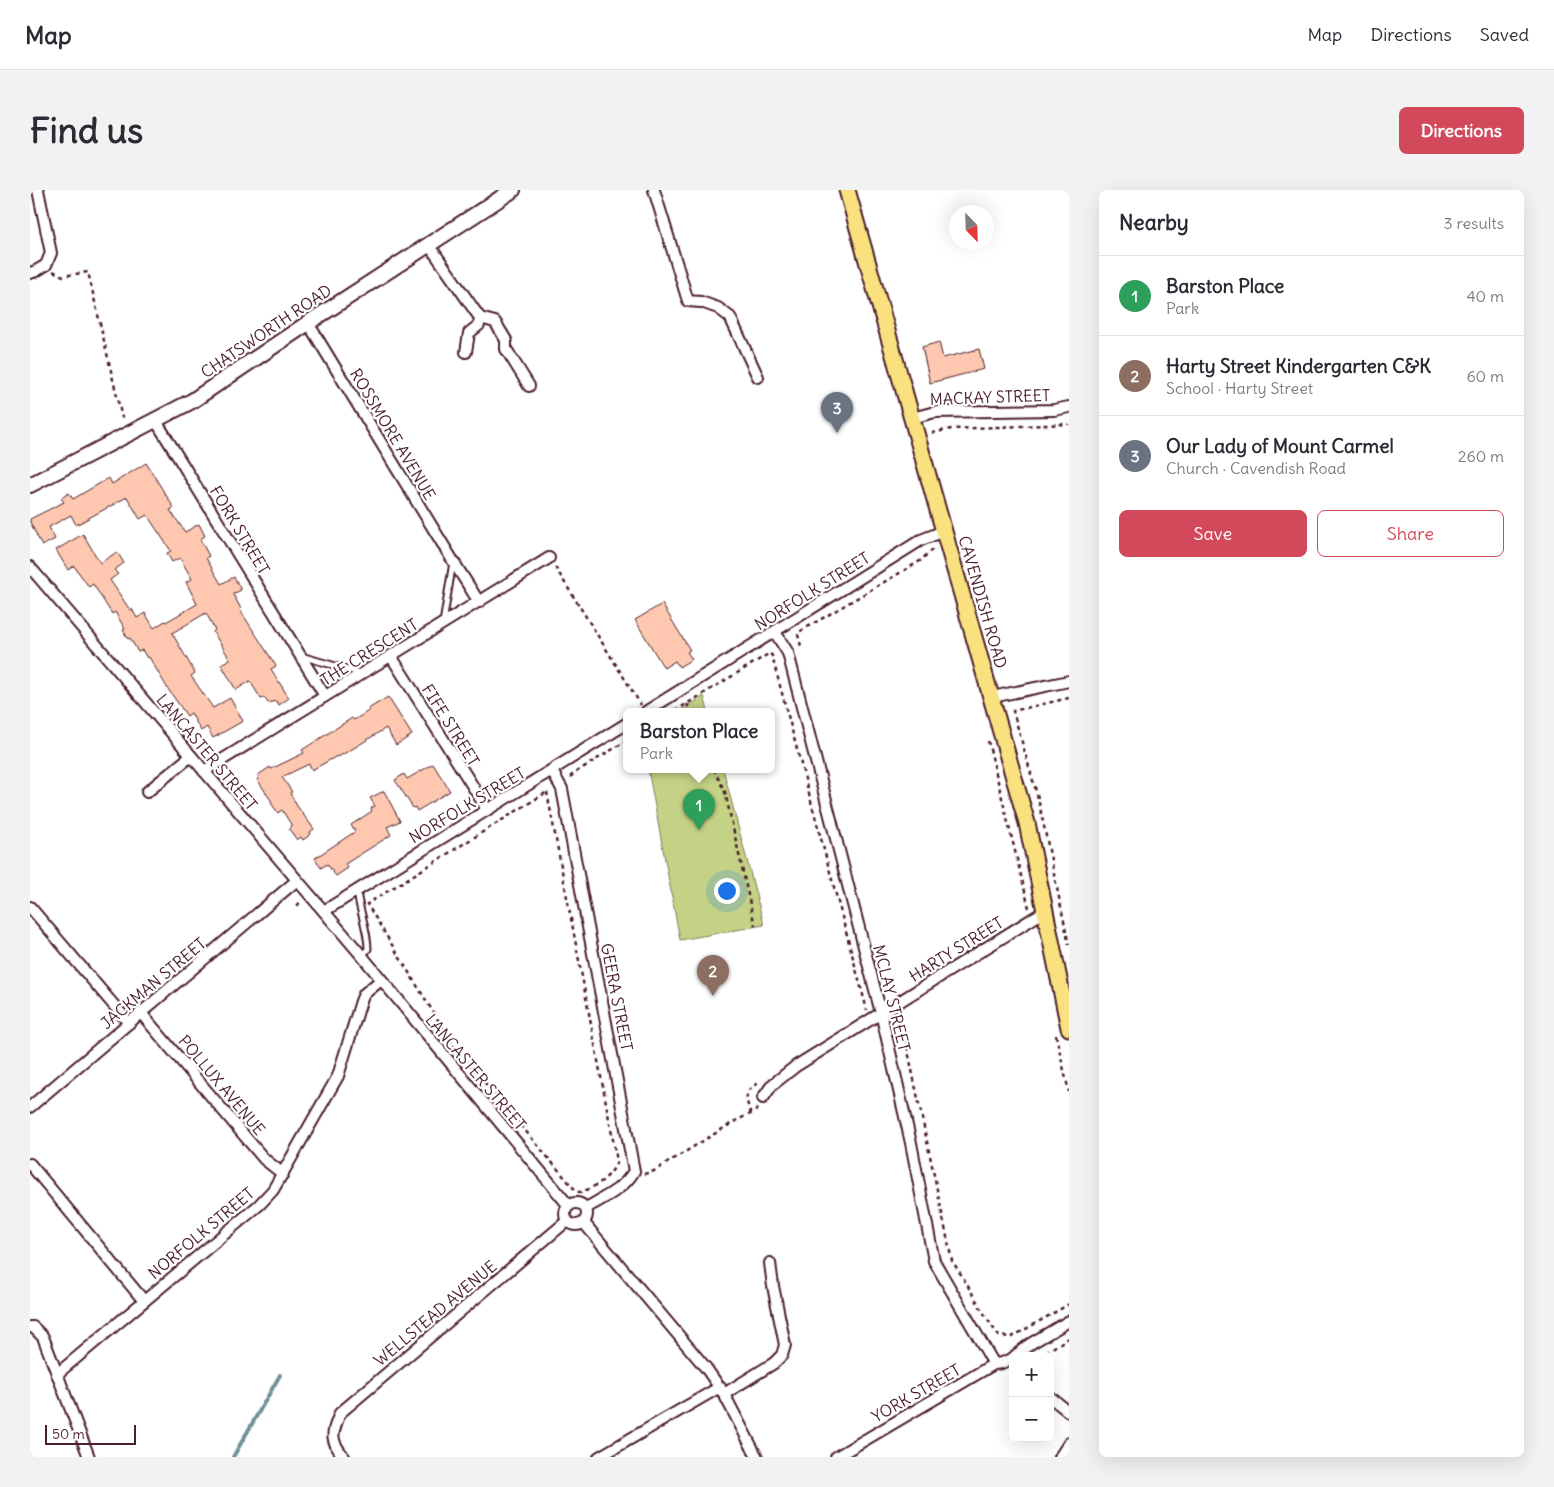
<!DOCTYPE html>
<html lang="en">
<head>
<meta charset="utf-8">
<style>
	body { margin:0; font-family:Delius,sans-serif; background:#f2f2f3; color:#2b2b33 }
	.controls { position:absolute; right:15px; bottom:15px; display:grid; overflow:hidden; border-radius:8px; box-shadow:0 5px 20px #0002 }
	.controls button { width:45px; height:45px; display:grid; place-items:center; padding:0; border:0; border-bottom:1px solid #e1e1e2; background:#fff; color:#2b2b33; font:25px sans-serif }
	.compass { position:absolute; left:919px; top:15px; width:45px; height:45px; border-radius:50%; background:#fff; box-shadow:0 5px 20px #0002; rotate:157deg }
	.scale { position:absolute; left:15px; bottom:12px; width:91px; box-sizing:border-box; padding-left:5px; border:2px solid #4a1f2b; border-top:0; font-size:14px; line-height:18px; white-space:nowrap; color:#4a1f2b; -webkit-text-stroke:4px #fff; paint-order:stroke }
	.you { position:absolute; left:696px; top:700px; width:18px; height:18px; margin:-12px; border:4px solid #fff; border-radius:50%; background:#1a73e8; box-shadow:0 0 0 8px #1a73e833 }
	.badge { display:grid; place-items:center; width:32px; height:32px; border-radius:50%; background:#d1495b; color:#fff; font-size:16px; font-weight:700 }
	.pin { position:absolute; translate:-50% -41px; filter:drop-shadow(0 1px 2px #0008) }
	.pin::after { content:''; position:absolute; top:26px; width:18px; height:15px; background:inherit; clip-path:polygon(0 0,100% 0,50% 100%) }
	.popup { position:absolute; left:593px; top:518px; width:152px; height:65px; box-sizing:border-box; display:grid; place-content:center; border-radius:8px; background:#fff; filter:drop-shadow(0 1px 4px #0005); font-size:16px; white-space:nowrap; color:#7c7c81 }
	.popup b { font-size:19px; color:#2b2b33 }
	.popup::after { content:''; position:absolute; left:50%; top:100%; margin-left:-10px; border:10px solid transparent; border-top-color:#fff }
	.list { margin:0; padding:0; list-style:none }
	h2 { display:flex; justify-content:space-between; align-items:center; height:65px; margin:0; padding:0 20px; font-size:21px }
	h2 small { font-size:16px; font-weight:400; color:#7c7c81 }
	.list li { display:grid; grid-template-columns:32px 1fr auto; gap:15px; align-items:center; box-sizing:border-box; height:80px; padding:0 20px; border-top:1px solid #e1e1e2 }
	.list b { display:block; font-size:19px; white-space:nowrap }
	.list p { margin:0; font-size:16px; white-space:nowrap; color:#7c7c81 }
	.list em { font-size:16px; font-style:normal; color:#7c7c81 }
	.actions { display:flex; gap:10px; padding:15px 20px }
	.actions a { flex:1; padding:11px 0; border:1px solid #d1495b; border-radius:8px; text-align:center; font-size:18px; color:#d1495b }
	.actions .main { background:#d1495b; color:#fff }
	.map { position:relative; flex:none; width:1039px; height:1267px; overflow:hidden; border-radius:8px }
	header { display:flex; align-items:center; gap:30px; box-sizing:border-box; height:70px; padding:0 25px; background:#fff; border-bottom:1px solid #e1e1e2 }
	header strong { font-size:24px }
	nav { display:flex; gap:28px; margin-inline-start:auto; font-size:18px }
	.intro { display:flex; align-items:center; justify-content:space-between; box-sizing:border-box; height:120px; padding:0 30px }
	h1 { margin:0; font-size:35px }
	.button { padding:12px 22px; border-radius:8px; background:#d1495b; color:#fff; font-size:18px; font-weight:700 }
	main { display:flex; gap:30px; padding:0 30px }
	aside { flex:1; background:#fff; border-radius:8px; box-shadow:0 5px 20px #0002 }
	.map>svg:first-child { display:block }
	.green { fill:#c4d286; stroke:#877858 }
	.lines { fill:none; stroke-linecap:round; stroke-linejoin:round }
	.stream { stroke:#729199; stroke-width:4 }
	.building { fill:#fdc8af; stroke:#4a1f2b }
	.lane-casing { stroke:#4a1f2b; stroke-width:9 }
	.street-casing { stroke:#4a1f2b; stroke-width:14 }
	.secondary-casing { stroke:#4a1f2b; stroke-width:18 }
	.primary-casing { stroke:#4a1f2b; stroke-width:19 }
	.path { stroke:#4a1f2b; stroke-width:2.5; stroke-dasharray:4 4; stroke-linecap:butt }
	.lane { stroke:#fff; stroke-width:5 }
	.street { stroke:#fff; stroke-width:10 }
	.secondary { stroke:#fff; stroke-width:14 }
	.primary { stroke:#fae180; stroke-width:15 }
	.labels { text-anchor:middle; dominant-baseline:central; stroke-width:4.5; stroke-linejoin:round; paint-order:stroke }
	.street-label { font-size:16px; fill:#4a1f2b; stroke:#fff }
</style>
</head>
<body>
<header>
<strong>Map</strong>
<nav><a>Map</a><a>Directions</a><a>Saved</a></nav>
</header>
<div class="intro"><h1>Find us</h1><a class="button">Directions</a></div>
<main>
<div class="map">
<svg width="1039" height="1267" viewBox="0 0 1039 1267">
	<rect width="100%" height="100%" fill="#fff"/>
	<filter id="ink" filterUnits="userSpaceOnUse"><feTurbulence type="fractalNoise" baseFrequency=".02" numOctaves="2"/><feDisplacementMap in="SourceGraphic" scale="10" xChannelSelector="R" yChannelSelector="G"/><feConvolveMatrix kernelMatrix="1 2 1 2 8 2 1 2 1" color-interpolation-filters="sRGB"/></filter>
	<g filter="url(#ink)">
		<g class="green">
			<path d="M674,506L678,521H650Z"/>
			<path d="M618,579H693L734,735L650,750Z"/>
		</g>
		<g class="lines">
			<path class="stream" d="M203,1267L250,1185"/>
		</g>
		<g class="building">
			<path d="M909,152L913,168L949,159L954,179L900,193L892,157Z"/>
			<path d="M116,273L144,318L140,320L155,342L169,334L175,346L170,349L179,366L176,368L191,394L204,387L211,400L203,404L211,419L210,420L246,476L241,479L259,508L249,515L246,511L238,513L234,507L231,509L220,491L206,500L191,474L200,469L183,442L185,440L176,423L142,443L165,483L161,486L183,518L200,508L213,531L183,548L177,537L171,541L161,523L157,526L138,499L119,467L117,468L112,460L108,462L100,448L98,449L93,440L95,439L85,422L82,424L63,394L59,397L44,376L38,380L26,360L53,344L70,373L87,362L94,373L84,380L88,384L80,390L100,420L102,419L107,428L115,423L124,438L135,431L136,432L167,414L156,392L162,389L150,368L142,372L137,363L141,361L117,325L110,329L97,307L46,335L41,325L19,337L25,349L12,356L0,332V329L34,312L31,308L39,303L43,309L79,288L82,294Z"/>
			<path d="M632,414L660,460L657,462L662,469L649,477L645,471L634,478L605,430Z"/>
			<path d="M358,507L382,545L366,555L356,538L324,558L308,567L307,566L282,580L279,574L252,587L262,602L260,603L267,616L284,639L280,642L281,644L273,650L271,647L267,650L259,639L262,636L252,620L248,623L241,613L242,612L227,589L229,587L228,585L240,577L241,579L274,563L272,560L322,528L324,530L340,520L338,519Z"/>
			<path d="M403,574L420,601L387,621L385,617L383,618L365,590L374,584L377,589Z"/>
			<path d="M354,601L370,631L357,637L361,645L315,674L318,678L306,686L297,674L291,678L285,668L323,643L325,641L321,635L342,621L341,618L345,616L340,608Z"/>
		</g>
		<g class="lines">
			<g class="lane-casing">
				<g id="lane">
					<path d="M413,433L423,372"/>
					<path d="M271,466L330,483"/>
					<path d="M327,701C329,721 338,739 338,759L332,766"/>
				</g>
			</g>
			<g class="street-casing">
				<g id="street">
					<path d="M624,0L658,111L671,112L688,118L700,127L728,187"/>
					<path d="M399,55L450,128L465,132L476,150V159L499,196"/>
					<path d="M0,83L6,81L16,75L21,63L8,0"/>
					<path d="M278,133L423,371L449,412"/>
					<path d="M436,162L439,143L449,135L450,128"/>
					<path d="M882,228L905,222L1024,220L1039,217"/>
					<path d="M126,231L295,506"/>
					<path d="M0,377L332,766L539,1016"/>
					<path d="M745,442L758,463L851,823L881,953L904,1071L964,1174"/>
					<path d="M361,466L457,619"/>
					<path d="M962,507L1039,491"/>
					<path d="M617,521L891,350L914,341"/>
					<path d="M174,581L519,368"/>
					<path d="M522,581L532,599L604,981C594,999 573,1008 556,1018"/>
					<path d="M117,602L161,566"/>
					<path d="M0,717L99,833"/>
					<path d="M294,721L596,534"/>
					<path d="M111,823L234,969L253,984"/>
					<path d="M733,908L742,895L766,876L1015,721"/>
					<path d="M0,917L266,691"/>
					<path d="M0,974L114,1111"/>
					<circle cx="546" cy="1024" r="11"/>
					<path d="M554,1033L676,1178L694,1204L727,1267"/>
					<path d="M0,1137H3L13,1147L59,1267"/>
					<path d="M985,1166L1000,1154L1039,1131"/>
					<path d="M27,1184L229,1015L243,1000L308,886L331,811L334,804L351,790"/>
					<path d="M694,1204L744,1173L752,1165L755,1155L743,1096L740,1073"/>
					<path d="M1020,1207L1039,1222"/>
					<path d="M314,1267C299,1249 302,1244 310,1223L537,1031"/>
					<path d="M569,1267L690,1197"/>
					<path d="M806,1267L964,1174L972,1173L983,1168"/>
					<path d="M1030,1267L1039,1253"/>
				</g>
			</g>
			<g class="secondary-casing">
				<path id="secondary" d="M0,295L162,211L278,133L483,0"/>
			</g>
			<g class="primary-casing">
				<path id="primary" d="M817,0L988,602L997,633L1039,838"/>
			</g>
			<g class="path">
				<path d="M23,81L33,86L58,82L92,228"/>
				<path d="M902,243L921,239L1039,234"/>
				<path d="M525,377L611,515"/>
				<path d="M771,456L768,445L769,442L890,371L904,358L905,360"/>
				<path d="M1039,508L983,521L1008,608L1039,755"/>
				<path d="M657,514L661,521"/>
				<path d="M645,521L740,463L742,466L837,820"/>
				<path d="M958,551L999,718"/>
				<path d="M684,579L695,602L725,736"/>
				<path d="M540,587L546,582L596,551"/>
				<path d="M517,602L587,971C582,986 566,997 551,1002H547L424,856L337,714Z"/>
				<path d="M267,716L271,711"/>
				<path d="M868,826L873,837L922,1071C939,1095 951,1122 969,1146L982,1147L1039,1114"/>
				<path d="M1026,845L1039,902"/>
				<path d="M721,924C715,908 713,900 731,892"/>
				<path d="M614,984L624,981L707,930L725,922L729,916"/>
				<path d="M1009,1166L1039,1148"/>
			</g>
			<use href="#lane" class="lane"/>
			<use href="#street" class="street"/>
			<use href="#secondary" class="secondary"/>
			<use href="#primary" class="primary"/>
		</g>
	</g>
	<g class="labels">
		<g class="street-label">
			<text transform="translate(236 141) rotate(-34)">CHATSWORTH ROAD</text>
			<text transform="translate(960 207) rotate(-2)">MACKAY STREET</text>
			<text transform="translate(363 244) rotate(59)">ROSSMORE AVENUE</text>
			<text transform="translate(210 340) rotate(59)">FORK STREET</text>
			<text transform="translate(782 401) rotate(-32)">NORFOLK STREET</text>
			<text transform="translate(953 412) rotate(74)">CAVENDISH ROAD</text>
			<text transform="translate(339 462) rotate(-32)">THE CRESCENT</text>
			<text transform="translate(421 535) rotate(58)">FIFE STREET</text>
			<text transform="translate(177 562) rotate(50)">LANCASTER STREET</text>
			<text transform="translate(437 615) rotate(-31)">NORFOLK STREET</text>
			<text transform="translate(926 759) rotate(-32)">HARTY STREET</text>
			<text transform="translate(123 793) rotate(-40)">JACKMAN STREET</text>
			<text transform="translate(587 807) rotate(79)">GEERA STREET</text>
			<text transform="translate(862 808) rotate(76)">MCLAY STREET</text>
			<text transform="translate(446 882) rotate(50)">LANCASTER STREET</text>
			<text transform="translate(192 895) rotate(50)">POLLUX AVENUE</text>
			<text transform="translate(171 1043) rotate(-40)">NORFOLK STREET</text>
			<text transform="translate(405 1123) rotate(-40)">WELLSTEAD AVENUE</text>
			<text transform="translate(886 1203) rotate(-30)">YORK STREET</text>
		</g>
	</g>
</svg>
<div class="controls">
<button>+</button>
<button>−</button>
</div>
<svg class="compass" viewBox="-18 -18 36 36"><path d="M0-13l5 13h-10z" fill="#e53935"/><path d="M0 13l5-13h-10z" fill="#7c7c81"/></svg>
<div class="scale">50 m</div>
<div class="you"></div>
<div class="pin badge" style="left:669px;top:640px;background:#2e9e5b">1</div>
<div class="popup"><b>Barston Place</b>Park</div>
<div class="pin badge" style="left:683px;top:806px;background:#8d6e63">2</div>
<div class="pin badge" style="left:807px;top:243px;background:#6b7280">3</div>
</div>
<aside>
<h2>Nearby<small>3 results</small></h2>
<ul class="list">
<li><span class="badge" style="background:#2e9e5b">1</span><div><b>Barston Place</b><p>Park</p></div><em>40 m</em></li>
<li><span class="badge" style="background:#8d6e63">2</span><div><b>Harty Street Kindergarten C&amp;K</b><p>School · Harty Street</p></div><em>60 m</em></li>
<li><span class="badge" style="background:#6b7280">3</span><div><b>Our Lady of Mount Carmel</b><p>Church · Cavendish Road</p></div><em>260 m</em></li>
</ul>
<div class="actions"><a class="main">Save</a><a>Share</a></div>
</aside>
</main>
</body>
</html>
